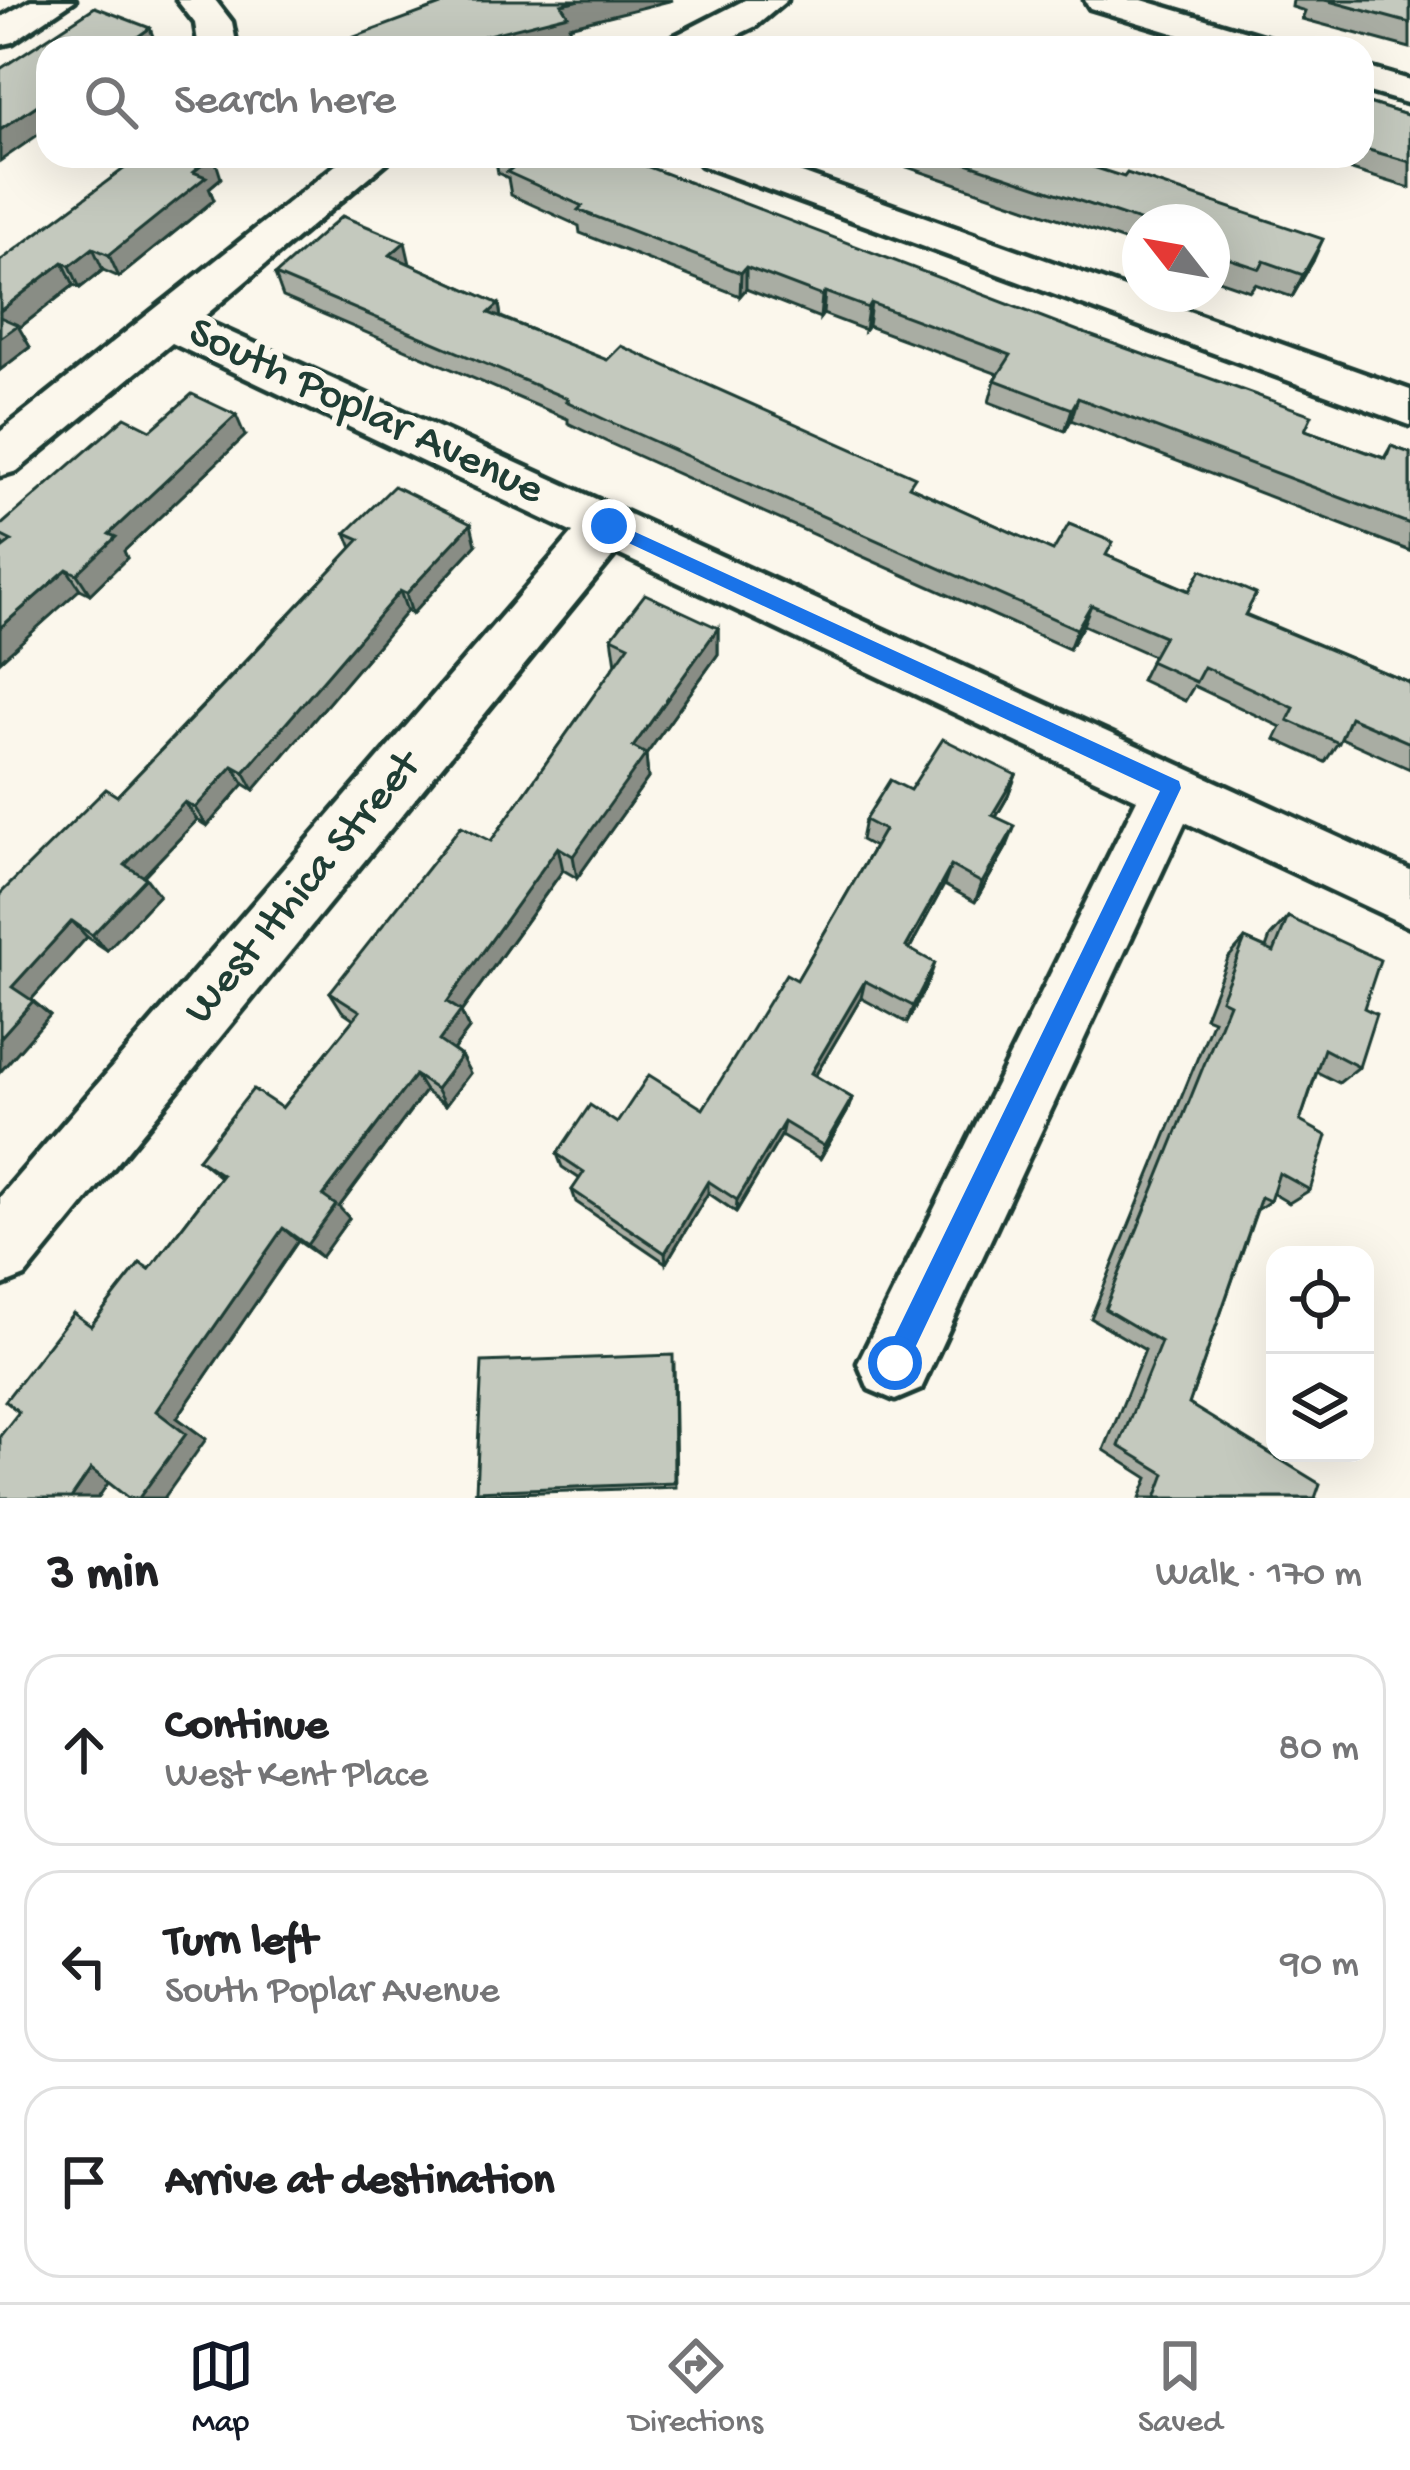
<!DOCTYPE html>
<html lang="en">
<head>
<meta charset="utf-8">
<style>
	body { margin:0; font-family:"Gochi Hand",sans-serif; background:#f2f2f2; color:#202124 }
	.controls { position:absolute; right:36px; bottom:36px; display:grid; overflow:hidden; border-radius:24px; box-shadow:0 12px 48px #0002 }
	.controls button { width:108px; height:108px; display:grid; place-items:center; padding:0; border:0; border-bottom:3px solid #e0e0e0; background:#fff; color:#202124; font:60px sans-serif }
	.compass { position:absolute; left:1122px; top:204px; width:108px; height:108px; border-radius:50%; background:#fff; box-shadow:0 12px 48px #0002; rotate:301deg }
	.stop { position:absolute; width:36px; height:36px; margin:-27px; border:9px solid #1a73e8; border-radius:50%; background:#fff }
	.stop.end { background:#1a73e8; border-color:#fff; box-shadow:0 3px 12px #0008 }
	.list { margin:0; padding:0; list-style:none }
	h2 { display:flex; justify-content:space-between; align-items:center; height:156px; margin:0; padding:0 48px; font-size:51px }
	h2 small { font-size:39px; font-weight:400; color:#757577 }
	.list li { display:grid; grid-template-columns:78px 1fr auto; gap:36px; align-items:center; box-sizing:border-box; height:192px; margin:0 24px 24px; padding:0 24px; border:3px solid #e0e0e0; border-radius:36px }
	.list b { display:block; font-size:45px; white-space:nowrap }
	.list p { margin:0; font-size:39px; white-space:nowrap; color:#757577 }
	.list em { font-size:39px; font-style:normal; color:#757577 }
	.icon { flex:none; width:66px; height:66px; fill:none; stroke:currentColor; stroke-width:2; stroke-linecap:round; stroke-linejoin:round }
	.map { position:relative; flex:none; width:1410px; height:1498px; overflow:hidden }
	.search { position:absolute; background:#fff; box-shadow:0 12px 48px #0002; left:36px; right:36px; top:36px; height:132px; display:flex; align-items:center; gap:30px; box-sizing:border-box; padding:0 42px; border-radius:36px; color:#757577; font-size:45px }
	.sheet { height:804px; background:#fff }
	nav { display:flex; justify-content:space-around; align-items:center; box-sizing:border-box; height:168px; border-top:3px solid #e0e0e0; background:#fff; font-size:33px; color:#757577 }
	nav a { display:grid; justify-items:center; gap:6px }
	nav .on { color:#111827 }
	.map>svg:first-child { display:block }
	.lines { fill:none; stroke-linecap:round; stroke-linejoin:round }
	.minor-casing { stroke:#1f3d34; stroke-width:9 }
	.minor { fill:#fbf7ec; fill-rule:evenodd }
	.wall { fill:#a9ada3; stroke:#1f3d34; stroke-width:3 }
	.shaded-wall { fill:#898d85; stroke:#1f3d34; stroke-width:3 }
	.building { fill:#c4c9be; stroke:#1f3d34; stroke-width:3 }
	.route { fill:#1a73e8 }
	.labels { text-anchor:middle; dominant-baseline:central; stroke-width:12; stroke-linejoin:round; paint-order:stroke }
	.street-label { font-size:45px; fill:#1f3d34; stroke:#fbf7ec }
</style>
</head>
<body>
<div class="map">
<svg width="1410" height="1498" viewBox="0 0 1410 1498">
	<rect width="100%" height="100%" fill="#fbf7ec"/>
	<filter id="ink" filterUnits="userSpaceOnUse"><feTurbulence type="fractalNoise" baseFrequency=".00833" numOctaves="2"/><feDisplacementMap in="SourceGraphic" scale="24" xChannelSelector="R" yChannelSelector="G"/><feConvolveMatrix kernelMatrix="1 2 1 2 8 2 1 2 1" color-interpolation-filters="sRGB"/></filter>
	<g filter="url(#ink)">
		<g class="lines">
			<g class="minor-casing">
				<g id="minor">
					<path d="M31,0H75L13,42L0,45V18Z"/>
					<path d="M177,0H215L232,22L237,48H199L195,23Z"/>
					<path d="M745,0H787L756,26L710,48H661L667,40Z"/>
					<path d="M1085,0H1142L1276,40L1282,48H1223L1090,8Z"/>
					<path d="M1362,66L1410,80V104L1362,90Z"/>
					<path d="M347,156H394L201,319L1410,870V927L1185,822L921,1389L895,1400L869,1389L858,1363L1137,799L616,553L25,1276L0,1286V1197L573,533L172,343L17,471L0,476V432Z"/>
					<path d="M694,156H754L1410,390V425L701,165Z"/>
				</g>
			</g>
			<use href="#minor" class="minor"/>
		</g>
		<g class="wall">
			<path d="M1293,0H1410V48L1302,19L1305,11L1292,7Z"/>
			<path d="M1362,101L1410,116V188L1313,158L1314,156H1362Z"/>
			<path d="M495,156H620L1305,430L1384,458L1391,446L1410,453V551L1071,420L1065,431L989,402L995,380L998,374L868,326L865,330L823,314L820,318L746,289L740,296L580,233L579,226L511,195L508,178L498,173Z"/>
			<path d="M875,156H1059L1313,261L1292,297L1255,284L1250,291L1212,278V222H1140V253L1131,250L1133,244Z"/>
			<path d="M221,178L209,188L214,200L119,277L103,270L80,288L74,285L19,328L30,347L0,370V261Z"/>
			<path d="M410,264L499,304L501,317L913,488L1053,551L1107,556L1410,683V769L1341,738L1325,762L1275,739L1281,727L1194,686L1185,701L1141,680L1153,656L1083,625L1069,649L609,443L568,423V419L283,297L275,275Z"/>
			<path d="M151,430L245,436L124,551L127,558L90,594L80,589L0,661V550L4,547L0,541V526Z"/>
			<path d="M346,533L476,545L412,614L407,611L254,790L244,784L207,826L197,820L143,877L159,895L107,950L87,937L31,1000L50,1015L0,1072L117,796L352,548Z"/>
			<path d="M718,628V654L646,755L648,778L577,878L563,870L461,1012L469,1029L453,1050L461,1056L470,1073L445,1106L425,1091L339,1207L349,1218L321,1257L298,1241L177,1418L206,1439L19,1412L94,1322L140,1263L150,1269L220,1177L198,1159L282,1108L354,1019L342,1011L330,992L491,841L616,664L612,637Z"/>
			<path d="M1016,775L1008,796L996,817L1007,846L975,902L944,885L909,949L929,980L907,1023L861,998L815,1076L852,1098L847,1112L820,1159L781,1136L736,1212L708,1193L666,1263L576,1202L572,1190L580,1179L562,1167L557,1154L617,1123L703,1109L797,980L874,847L861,840L865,820L910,790Z"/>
			<path d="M1288,917L1364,1008L1359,1067L1339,1083L1317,1072L1300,1121L1310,1190L1289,1203L1272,1193L1270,1201L1257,1210L1189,1404L1315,1498H1140L1148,1478L1104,1450L1145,1350L1091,1318L1213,1020L1205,1017L1228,958L1245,939L1266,948L1270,937Z"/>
			<path d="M674,1364L676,1487L485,1494L476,1491Z"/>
		</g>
		<g class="shaded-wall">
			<path d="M579,0H673L569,26L570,38L530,48H436L561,4Z"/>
			<path d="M150,28L157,48H122Z"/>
			<path d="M48,98V128L0,161V130Z"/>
			<path d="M214,156L221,178L209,188L214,200L119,277L109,255L193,172Z"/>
			<path d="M1323,239L1313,261L1292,297L1303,275Z"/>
			<path d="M405,242L410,264L390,255Z"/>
			<path d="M93,248L103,270L80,288L70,266Z"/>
			<path d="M63,262L74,285L19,328L30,347L0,370V311Z"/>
			<path d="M746,267V289L740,296L741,273Z"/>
			<path d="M825,292L823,314L820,318L822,296Z"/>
			<path d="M871,303L868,326L865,330L868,308Z"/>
			<path d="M499,304L502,326L489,313Z"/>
			<path d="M1078,398L1071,420L1065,431L1072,409Z"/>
			<path d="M236,415L245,436L124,551L127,558L90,594L77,574L109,534Z"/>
			<path d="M471,524L476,545L412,614L406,594Z"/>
			<path d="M67,569L80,589L0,661V628Z"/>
			<path d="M400,591L407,611L254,790L244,772Z"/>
			<path d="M1091,605L1083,625L1069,649L1077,629Z"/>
			<path d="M718,628V654L646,755L648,778L577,878L573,856L633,747Z"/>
			<path d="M233,766L244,784L207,826L195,808Z"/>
			<path d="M1016,775L1008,796L985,836L992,815Z"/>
			<path d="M185,802L197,820L138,882L125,865Z"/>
			<path d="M1015,826L1007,846L975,902L982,883Z"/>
			<path d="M558,847L563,870L461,1012L469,1029L447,1058L439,1041L447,1002Z"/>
			<path d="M951,866L944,885L901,965L906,947Z"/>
			<path d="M146,878L159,895L107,950L92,935Z"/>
			<path d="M72,921L87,937L29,1002L12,987Z"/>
			<path d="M935,963L929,980L907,1023L913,1006Z"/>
			<path d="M865,981L861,998L808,1088L811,1073Z"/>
			<path d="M33,1001L50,1015L0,1072V1038Z"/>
			<path d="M461,1056L470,1073L445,1106L436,1089Z"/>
			<path d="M415,1075L425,1091L339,1207L349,1218L321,1257L307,1245L323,1196Z"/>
			<path d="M852,1098L847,1112L820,1159L824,1146Z"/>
			<path d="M784,1122L781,1136L736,1212L737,1200Z"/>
			<path d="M708,1181V1193L666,1263L665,1253Z"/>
			<path d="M283,1228L298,1241L177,1418L206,1439L164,1498H139L156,1411Z"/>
			<path d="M91,1469L115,1473L98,1498H71Z"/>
		</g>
		<g class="building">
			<path d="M454,0H579L561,4L568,15L436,48H343L338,43Z"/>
			<path d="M1325,0H1410V23Z"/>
			<path d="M95,7L150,28L122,48H48V98L0,130V69Z"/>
			<path d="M1362,101L1410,116V162L1362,148Z"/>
			<path d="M141,156H213L193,172L206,177L109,255L93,248L70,266L63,262L0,311V261Z"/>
			<path d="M508,156H620L1081,332L1312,415L1305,430L1386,459L1391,446L1410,453V524L1078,398L1072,409L995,380L1011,355L871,303L868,308L825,292L822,296L746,267L741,273L578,210L582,206L507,172L520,162Z"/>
			<path d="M946,156H1059L1124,177L1127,173L1323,239L1303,275L1264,261L1260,269L1212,253V222H1142Z"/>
			<path d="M342,216L405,242L390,255L499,304L489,313L607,360L621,346L915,477L909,486L1053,551L1069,524L1113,542L1106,555L1189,591L1201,570L1256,594L1245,615L1410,683V743L1350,717L1339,743L1288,720L1294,708L1204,667L1196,682L1150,661L1164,636L1091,605L1077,629L608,421L566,401L568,399L275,275Z"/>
			<path d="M0,317L18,325L0,338Z"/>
			<path d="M192,394L236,415L109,534L116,537L77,574L67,569L0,628V550L12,541L0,535V526L125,417L151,430Z"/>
			<path d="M394,486L471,524L406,594L400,591L244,772L233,766L195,808L185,802L125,865L146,878L92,935L72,921L12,987L33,1001L0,1038V894L106,789L117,796L223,686L360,539L346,533Z"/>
			<path d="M645,594L718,628L633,747L646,754L573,856L558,847L447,1002L461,1011L439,1041L461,1056L436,1089L415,1075L323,1196L336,1205L307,1245L283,1228L156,1411L186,1434L139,1498H128L91,1469L71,1498H0V1436L19,1412L5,1401L73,1313L91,1326L140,1263L149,1270L222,1175L198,1159L253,1089L282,1108L360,1011L330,992L461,826L491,841L629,645L612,637Z"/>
			<path d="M943,739L1016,775L992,815L1015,826L982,883L951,866L906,947L935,963L913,1006L865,981L811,1073L852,1098L824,1146L784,1122L737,1200L708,1181L665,1253L572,1190L584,1172L557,1154L590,1105L617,1123L649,1075L703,1109L786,974L797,980L884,830L865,820L890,780L910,790Z"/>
			<path d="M1288,917L1380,960L1364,1008L1376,1014L1359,1067L1324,1049L1300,1121L1327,1136L1310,1190L1279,1173L1270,1201L1261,1197L1189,1404L1320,1484L1315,1498H1156L1165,1474L1119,1446L1161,1342L1105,1309L1229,1003L1221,999L1245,939L1274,952Z"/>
			<path d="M673,1355L674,1483L476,1491L482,1362Z"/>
		</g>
	</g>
	<path class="route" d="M609,520L1179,781L1181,788L904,1371L895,1375L886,1371L882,1363L886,1354L1160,791L603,531V522Z"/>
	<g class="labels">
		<g class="street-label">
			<text transform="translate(365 413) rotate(25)">South Poplar Avenue</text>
			<text transform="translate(304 889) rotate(-50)">West Ithica Street</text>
		</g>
	</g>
</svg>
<div class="controls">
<button><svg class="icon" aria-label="locate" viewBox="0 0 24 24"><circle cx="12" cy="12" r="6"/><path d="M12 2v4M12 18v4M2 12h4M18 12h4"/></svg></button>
<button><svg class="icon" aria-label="layers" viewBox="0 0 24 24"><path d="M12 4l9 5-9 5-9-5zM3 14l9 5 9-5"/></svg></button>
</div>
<svg class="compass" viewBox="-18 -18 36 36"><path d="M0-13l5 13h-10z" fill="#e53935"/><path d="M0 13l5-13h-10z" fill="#757577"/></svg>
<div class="stop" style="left:895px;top:1363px"></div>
<div class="stop end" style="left:609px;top:526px"></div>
<div class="search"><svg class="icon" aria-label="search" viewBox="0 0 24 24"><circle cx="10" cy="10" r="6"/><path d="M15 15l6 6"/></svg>Search here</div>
</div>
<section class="sheet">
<h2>3 min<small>Walk · 170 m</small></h2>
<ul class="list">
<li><svg class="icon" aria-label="ahead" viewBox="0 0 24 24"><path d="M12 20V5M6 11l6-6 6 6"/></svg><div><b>Continue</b><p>West Kent Place</p></div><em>80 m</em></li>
<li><svg class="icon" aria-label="left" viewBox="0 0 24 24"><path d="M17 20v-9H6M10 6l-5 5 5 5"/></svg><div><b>Turn left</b><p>South Poplar Avenue</p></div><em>90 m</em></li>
<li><svg class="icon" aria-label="arrive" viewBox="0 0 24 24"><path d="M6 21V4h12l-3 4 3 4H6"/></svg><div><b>Arrive at destination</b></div></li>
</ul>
</section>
<nav>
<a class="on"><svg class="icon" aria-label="map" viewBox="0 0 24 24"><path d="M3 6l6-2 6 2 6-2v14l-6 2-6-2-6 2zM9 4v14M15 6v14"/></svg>Map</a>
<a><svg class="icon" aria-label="directions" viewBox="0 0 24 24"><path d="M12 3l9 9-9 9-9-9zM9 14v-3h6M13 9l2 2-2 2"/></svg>Directions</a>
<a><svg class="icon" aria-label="saved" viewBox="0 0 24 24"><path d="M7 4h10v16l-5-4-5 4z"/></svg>Saved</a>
</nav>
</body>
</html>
